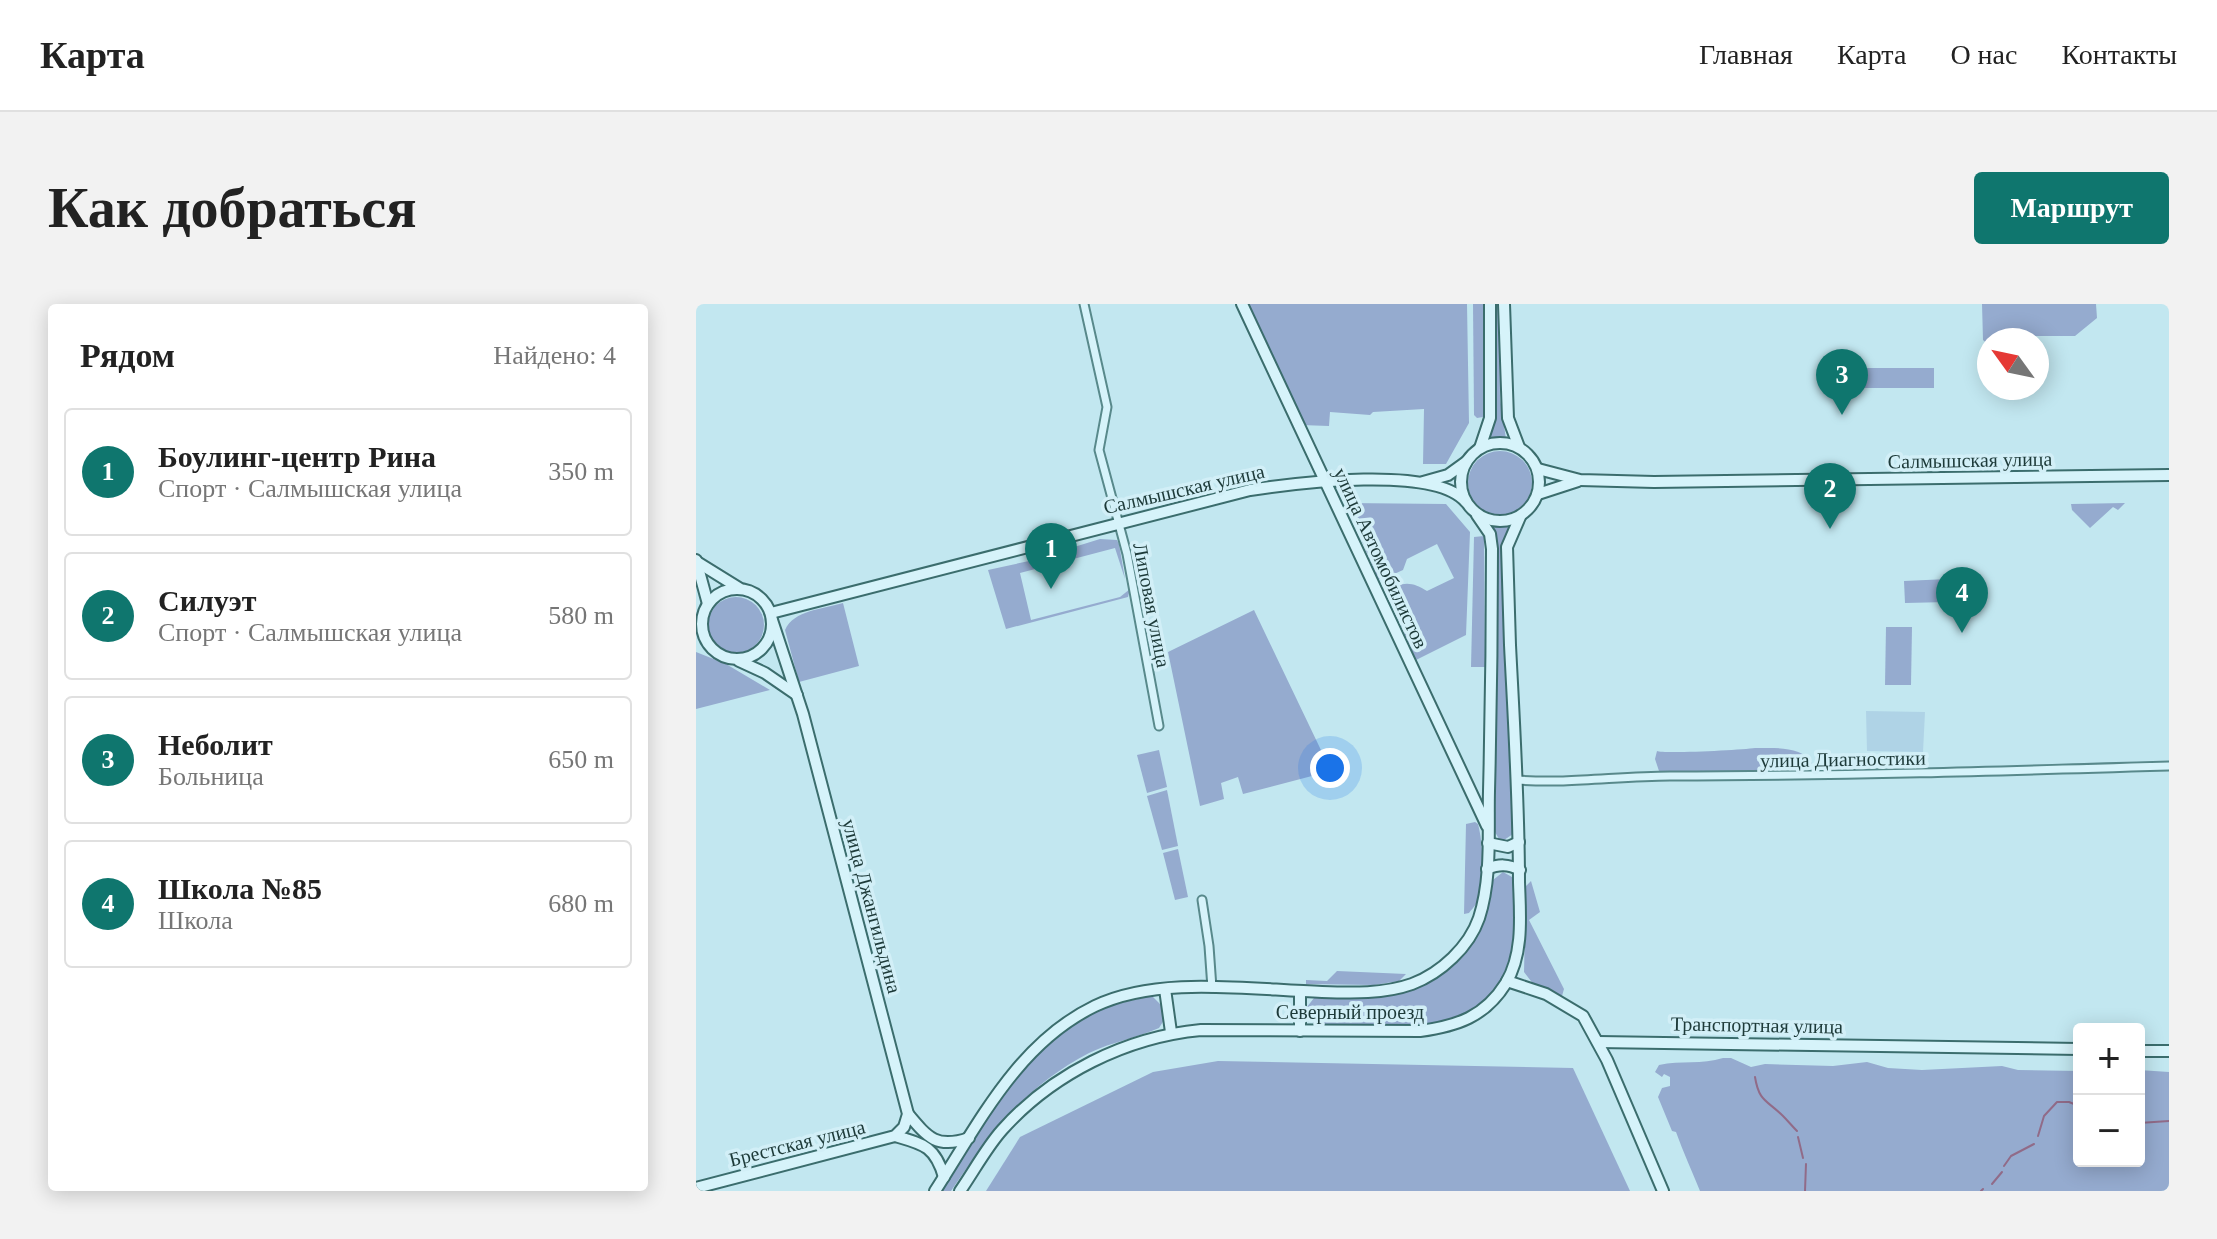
<!DOCTYPE html>
<html lang="ru">
<head>
<meta charset="utf-8">
<style>
	body { margin:0; font-family:Georgia,serif; background:#f2f2f2; color:#222 }
	.controls { position:absolute; right:24px; bottom:24px; display:grid; overflow:hidden; border-radius:8px; box-shadow:0 4px 20px #0003 }
	.controls button { width:72px; height:72px; display:grid; place-items:center; padding:0; border:0; border-bottom:2px solid #e0e0e0; background:#fff; color:#222; font:40px sans-serif }
	.compass { position:absolute; left:1281px; top:24px; width:72px; height:72px; border-radius:50%; background:#fff; box-shadow:0 4px 20px #0003; rotate:303deg }
	.you { position:absolute; left:634px; top:464px; width:28px; height:28px; margin:-20px; border:6px solid #fff; border-radius:50%; background:#1a73e8; box-shadow:0 0 0 12px #1a73e833 }
	.badge { display:grid; place-items:center; width:52px; height:52px; border-radius:50%; background:#0f766e; color:#fff; font-size:26px; font-weight:700 }
	.pin { position:absolute; translate:-50% -66px; filter:drop-shadow(0 2px 4px #0008) }
	.pin::after { content:''; position:absolute; top:42px; width:28px; height:24px; background:inherit; clip-path:polygon(0 0,100% 0,50% 100%) }
	.list { margin:0; padding:0; list-style:none }
	h2 { display:flex; justify-content:space-between; align-items:center; height:104px; margin:0; padding:0 32px; font-size:34px }
	h2 small { font-size:26px; font-weight:400; color:#767676 }
	.list li { display:grid; grid-template-columns:52px 1fr auto; gap:24px; align-items:center; box-sizing:border-box; height:128px; margin:0 16px 16px; padding:0 16px; border:2px solid #e0e0e0; border-radius:8px }
	.list b { display:block; font-size:30px; white-space:nowrap }
	.list p { margin:0; font-size:26px; white-space:nowrap; color:#767676 }
	.list em { font-size:26px; font-style:normal; color:#767676 }
	.map { position:relative; flex:none; width:1473px; height:887px; overflow:hidden; border-radius:8px }
	header { display:flex; align-items:center; gap:48px; box-sizing:border-box; height:112px; padding:0 40px; background:#fff; border-bottom:2px solid #e0e0e0 }
	header strong { font-size:38px }
	nav { display:flex; gap:44px; margin-inline-start:auto; font-size:28px }
	.intro { display:flex; align-items:center; justify-content:space-between; box-sizing:border-box; height:192px; padding:0 48px }
	h1 { margin:0; font-size:56px }
	.button { padding:20px 36px; border-radius:8px; background:#0f766e; color:#fff; font-size:28px; font-weight:700 }
	main { display:flex; gap:48px; padding:0 48px }
	aside { flex:1; background:#fff; border-radius:8px; box-shadow:0 4px 20px #0003 }
	.map>svg:first-child { display:block }
	.farmland { fill:#afd3e6 }
	.green { fill:#95abcf }
	.lines { fill:none; stroke-linecap:round; stroke-linejoin:round }
	.stream { stroke:#916b88; stroke-width:2 }
	.street-casing { stroke:#58898b; stroke-width:11 }
	.secondary-casing { stroke:#3b6d6d; stroke-width:14 }
	.street { stroke:#d6f3fa; stroke-width:7 }
	.secondary { stroke:#d6f3fa; stroke-width:10 }
	.labels { text-anchor:middle; dominant-baseline:central; stroke-width:7; stroke-linejoin:round; paint-order:stroke }
	.street-label { font-size:20px; fill:#1d3a39; stroke:#d2eff7 }
</style>
</head>
<body>
<header>
<strong>Карта</strong>
<nav><a>Главная</a><a>Карта</a><a>О нас</a><a>Контакты</a></nav>
</header>
<div class="intro"><h1>Как добраться</h1><a class="button">Маршрут</a></div>
<main>
<aside>
<h2>Рядом<small>Найдено: 4</small></h2>
<ul class="list">
<li><span class="badge">1</span><div><b>Боулинг-центр Рина</b><p>Спорт · Салмышская улица</p></div><em>350 m</em></li>
<li><span class="badge">2</span><div><b>Силуэт</b><p>Спорт · Салмышская улица</p></div><em>580 m</em></li>
<li><span class="badge">3</span><div><b>Неболит</b><p>Больница</p></div><em>650 m</em></li>
<li><span class="badge">4</span><div><b>Школа №85</b><p>Школа</p></div><em>680 m</em></li>
</ul>
</aside>
<div class="map">
<svg width="1473" height="887" viewBox="0 0 1473 887">
	<rect width="100%" height="100%" fill="#c2e7f0"/>
	<path class="farmland" d="M1170,407L1229,408L1227,448L1171,447Z"/>
	<g class="green">
		<path d="M550,0H771L773,119L750,160H727L728,105L677,108L674,111L634,108L633,122L605,121Z"/>
		<path d="M777,0H787L788,100L787,113L781,114L778,111Z"/>
		<path d="M799,0H803L804,94L810,135L793,134L800,95Z"/>
		<path d="M1286,0H1400L1401,14L1379,32H1304L1302,36H1293V41L1287,36Z"/>
		<path d="M1148,64H1238V84H1165V74H1148Z"/>
		<circle cx="804" cy="179" r="32"/>
		<path d="M650,199L750,200L774,228L770,331L720,356L691,289C705,276 717,278 731,287L758,274L741,240L711,255L707,266L687,275H682Z"/>
		<path d="M1429,199L1422,206L1417,203L1394,224L1376,206L1375,200Z"/>
		<path d="M797,223H813L808,242L817,530L808,536L803,535L799,528L801,242Z"/>
		<path d="M788,232L789,363H775L778,233Z"/>
		<path d="M404,235L421,236L423,240L429,275L419,244L324,269L335,316L424,293L434,285L432,293L310,325L292,266L333,257Z"/>
		<path d="M1252,275V298L1209,299L1208,277Z"/>
		<circle cx="40" cy="321" r="28"/>
		<path d="M147,299L163,362L103,378L89,326C98,306 127,305 147,299Z"/>
		<path d="M558,306L635,467L547,490L542,473L525,479L528,495L504,502L472,348Z"/>
		<path d="M1190,323H1216L1215,381H1189Z"/>
		<path d="M0,348L30,360L74,386L0,405Z"/>
		<path d="M1059,444C1081,444 1113,441 1119,467L1117,470H964L959,455L961,447C967,450 1046,446 1059,444Z"/>
		<path d="M463,446L471,483L451,489L441,451Z"/>
		<path d="M471,486L482,542L466,546L451,492Z"/>
		<path d="M779,518L782,520C787,538 790,583 781,599C778,603 775,606 773,609L768,610L770,520Z"/>
		<path d="M482,545L492,593L479,596L467,549Z"/>
		<path d="M807,568L816,573C823,595 819,625 815,647C795,740 692,723 621,721L613,716L611,703L618,694C638,691 660,695 680,693C747,689 790,639 797,576Z"/>
		<path d="M835,577L844,608L833,616L868,685L866,692L838,681L828,668L830,582Z"/>
		<path d="M641,667L710,670L703,677L678,681L610,680V676L631,677Z"/>
		<path d="M450,693H457L465,701L468,716L463,724C440,734 416,738 393,749C331,781 293,830 255,887H246C289,820 327,742 402,707C417,700 434,697 450,693Z"/>
		<path d="M1027,754H1035L1055,763L1069,760L1137,762L1171,758L1192,764L1226,766L1306,762L1322,766L1383,767V857H1443V766L1473,768V887H1004C996,867 987,848 980,828L976,827L962,793L966,784L974,782V773L968,770L966,773L959,768L963,761C985,756 1006,761 1027,754Z"/>
		<path d="M522,757L877,764L934,887H290L324,833L457,768Z"/>
	</g>
	<g class="lines">
		<g class="stream">
			<path d="M1059,773C1063,798 1071,796 1087,812C1092,817 1096,822 1101,827"/>
			<path d="M1443,819L1473,817"/>
			<path d="M1342,832L1348,812L1361,798H1373L1383,802"/>
			<path d="M1102,833L1107,854"/>
			<path d="M1308,862L1315,852L1338,840"/>
			<path d="M1296,880L1306,868"/>
			<path d="M1109,887L1110,860"/>
			<path d="M1285,887L1287,885"/>
		</g>
		<g class="street-casing">
			<g id="street">
				<path d="M388,0L411,103L403,146L431,250L463,422"/>
				<path d="M822,476C872,480 923,472 974,472C1140,472 1307,467 1473,462"/>
				<path d="M506,596L513,642L516,684"/>
			</g>
		</g>
		<g class="secondary-casing">
			<g id="secondary">
				<path d="M546,0L791,522"/>
				<path d="M808,0L812,114L823,143"/>
				<circle cx="804" cy="178" r="39"/>
				<path d="M784,144L794,114V0"/>
				<path d="M842,165L884,176L958,178L1473,171"/>
				<path d="M727,178L752,171L770,158"/>
				<path d="M842,190L882,177"/>
				<path d="M0,256L12,300"/>
				<path d="M1,258L43,284"/>
				<circle cx="41" cy="320" r="35"/>
				<path d="M75,309L554,186C600,179 739,161 770,198"/>
				<path d="M43,357L69,369L101,391"/>
				<path d="M792,539L812,543L823,538"/>
				<path d="M791,565C803,560 812,560 824,566"/>
				<path d="M811,677L850,690L887,712L911,756L967,887"/>
				<path d="M469,685L475,728"/>
				<path d="M604,727V687"/>
				<path d="M902,738L1383,745"/>
				<path d="M1443,747H1473"/>
				<path d="M212,810C232,834 241,845 273,834"/>
				<path d="M199,832C227,840 239,842 248,873"/>
				<path d="M0,884L199,832L208,823L212,810L107,410L76,316"/>
				<path d="M239,887C283,819 322,739 399,702C463,671 556,686 626,688C656,689 688,690 716,680C745,669 773,643 783,614C796,574 792,528 793,487C795,406 796,326 796,245L794,230L781,211"/>
				<path d="M264,887C278,867 290,844 306,826C356,770 430,733 505,726L724,727C761,722 789,713 810,679C828,649 824,610 823,578C823,498 818,420 814,341C813,308 812,276 811,243L824,213"/>
			</g>
		</g>
		<use href="#street" class="street"/>
		<use href="#secondary" class="secondary"/>
	</g>
	<g class="labels">
		<g class="street-label">
			<text transform="translate(1274 156) rotate(-1)">Салмышская улица</text>
			<text transform="translate(488 185) rotate(-13)">Салмышская улица</text>
			<text transform="translate(685 254) rotate(65)">улица Автомобилистов</text>
			<text transform="translate(456 301) rotate(79)">Липовая улица</text>
			<text transform="translate(1147 455) rotate(-1)">улица Диагностики</text>
			<text transform="translate(176 602) rotate(75)">улица Джангильдина</text>
			<text x="654" y="708">Северный проезд</text>
			<text transform="translate(1061 721) rotate(1)">Транспортная улица</text>
			<text transform="translate(101 839) rotate(-14)">Брестская улица</text>
		</g>
	</g>
</svg>
<div class="controls">
<button>+</button>
<button>−</button>
</div>
<svg class="compass" viewBox="-18 -18 36 36"><path d="M0-13l5 13h-10z" fill="#e53935"/><path d="M0 13l5-13h-10z" fill="#767676"/></svg>
<div class="you"></div>
<div class="pin badge" style="left:355px;top:285px">1</div>
<div class="pin badge" style="left:1134px;top:225px">2</div>
<div class="pin badge" style="left:1146px;top:111px">3</div>
<div class="pin badge" style="left:1266px;top:329px">4</div>
</div>
</main>
</body>
</html>
